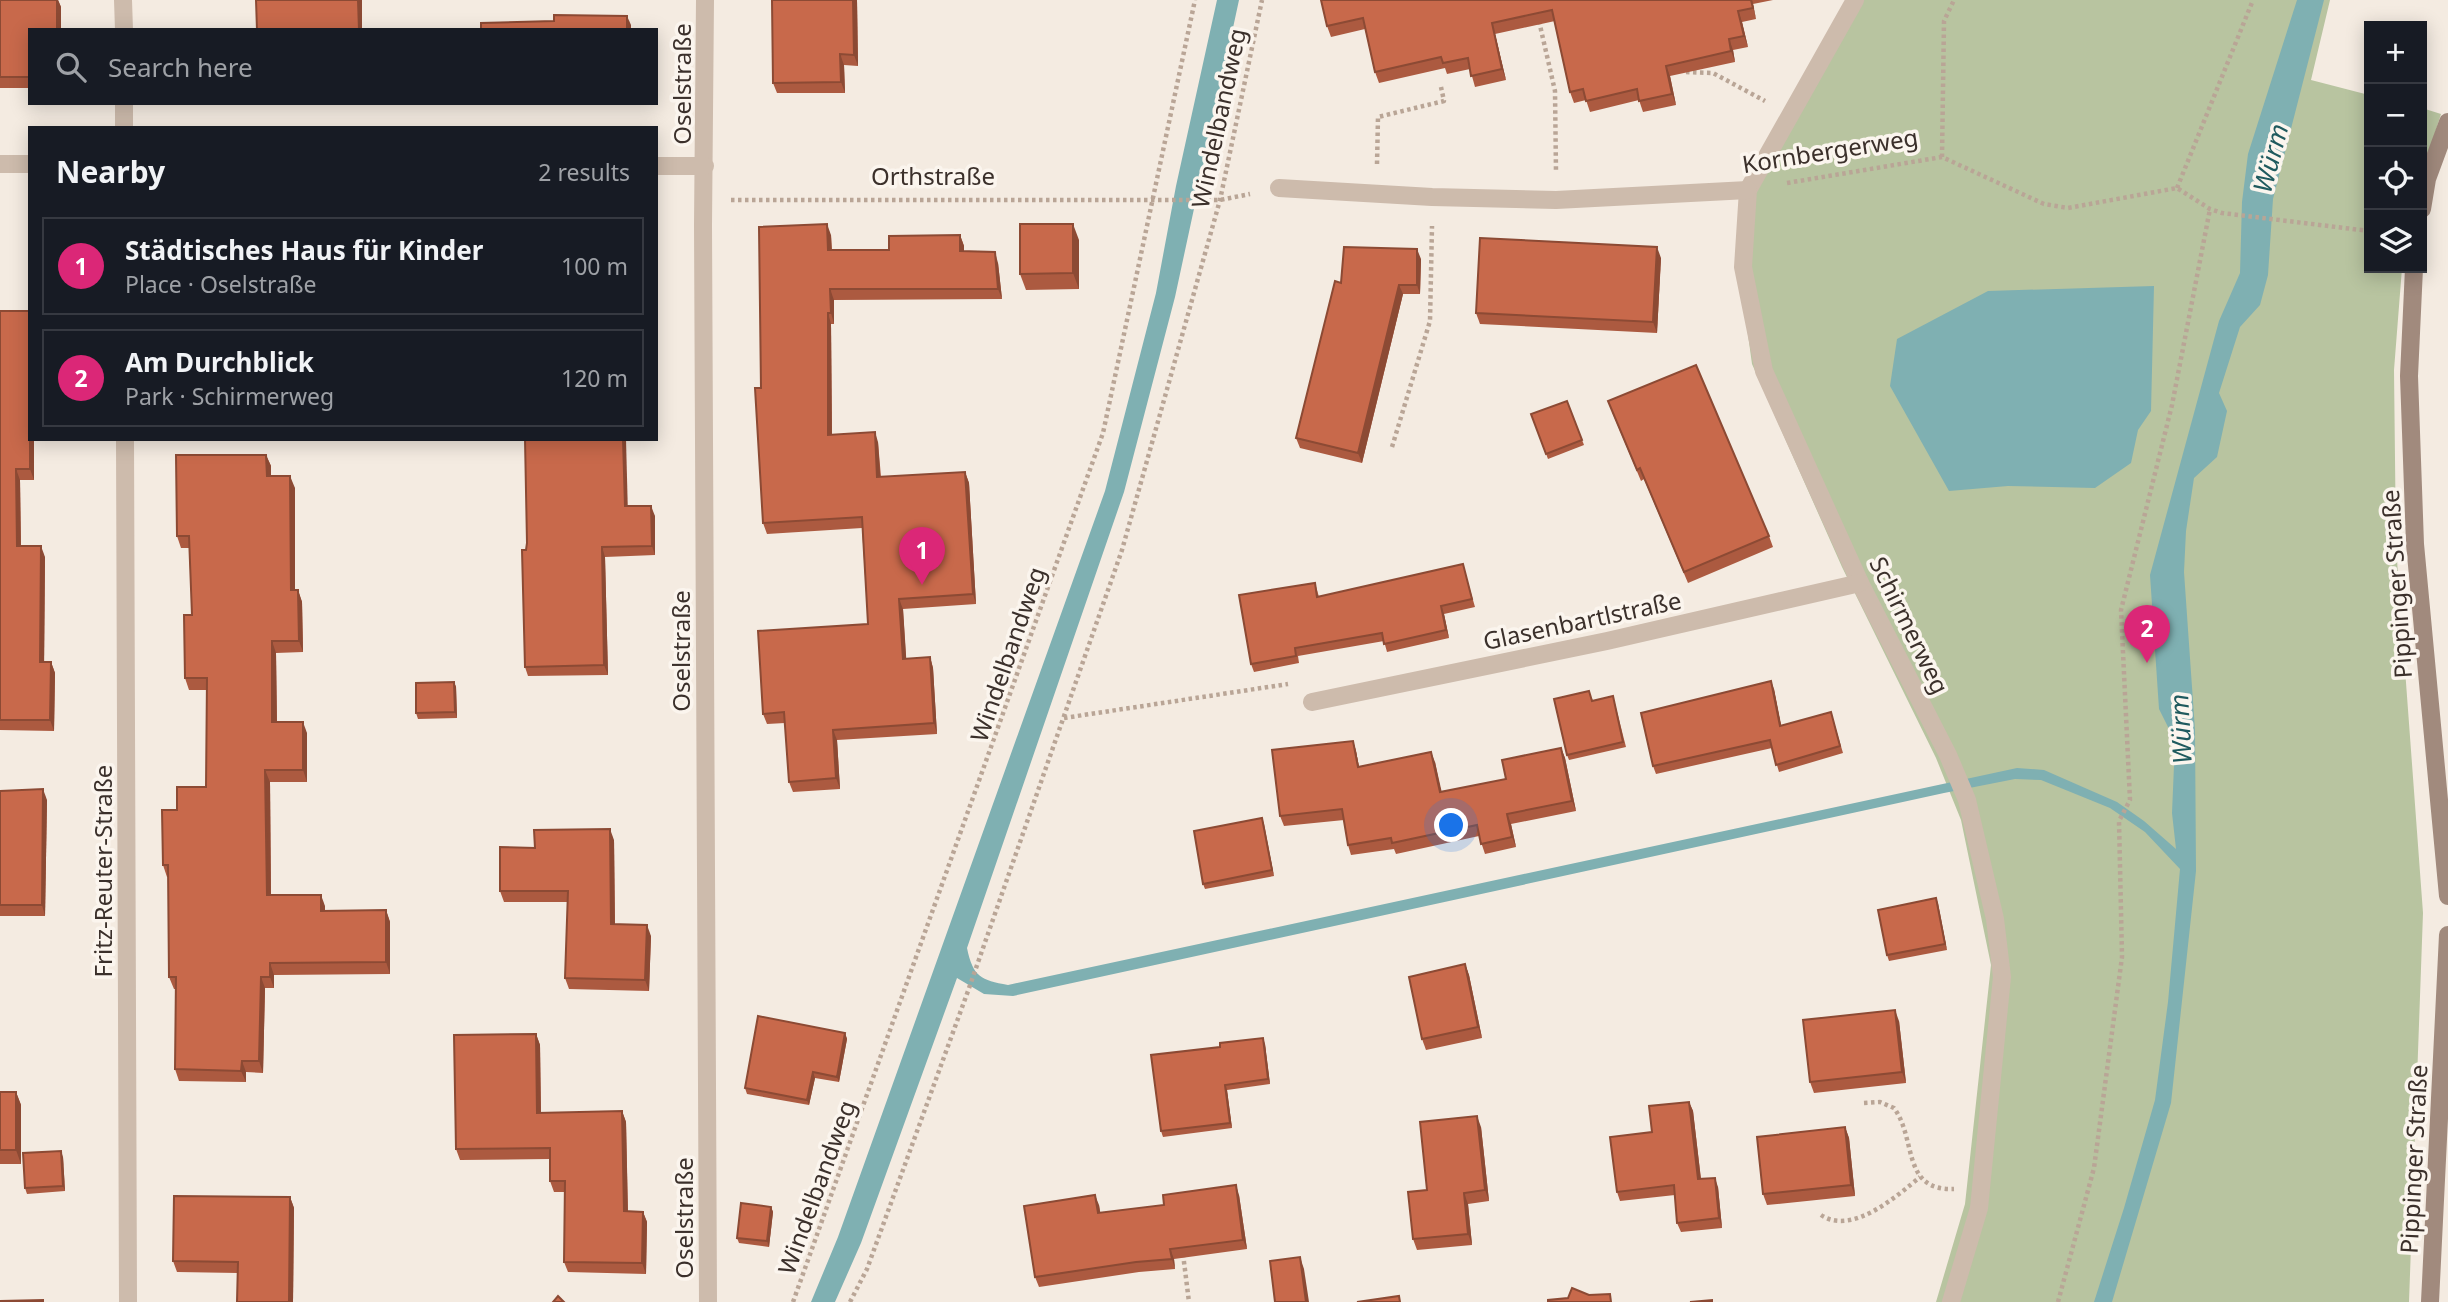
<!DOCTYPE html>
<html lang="en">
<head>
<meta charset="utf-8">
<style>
	body { margin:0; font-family:"Noto Sans",sans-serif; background:#242831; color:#f1f3f6 }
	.controls { position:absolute; right:21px; top:21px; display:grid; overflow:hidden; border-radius:0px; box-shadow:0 4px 18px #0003 }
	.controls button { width:63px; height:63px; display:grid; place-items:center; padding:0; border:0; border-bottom:2px solid #363941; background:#171b24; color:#f1f3f6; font:35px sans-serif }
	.you { position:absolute; left:1452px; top:826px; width:24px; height:24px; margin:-18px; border:5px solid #fff; border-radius:50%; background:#1a73e8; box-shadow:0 0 0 10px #1a73e833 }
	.badge { display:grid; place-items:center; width:46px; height:46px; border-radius:50%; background:#db2777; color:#fff; font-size:23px; font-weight:700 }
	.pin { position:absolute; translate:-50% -58px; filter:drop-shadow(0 2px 4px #0008) }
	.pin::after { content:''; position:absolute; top:37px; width:24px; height:21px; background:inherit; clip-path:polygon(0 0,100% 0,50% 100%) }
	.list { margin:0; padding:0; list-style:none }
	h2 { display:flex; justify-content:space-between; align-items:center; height:91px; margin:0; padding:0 28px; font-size:30px }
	h2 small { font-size:23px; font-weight:400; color:#9ea1a6 }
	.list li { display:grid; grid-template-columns:46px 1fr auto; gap:21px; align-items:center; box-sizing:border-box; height:98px; margin:0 14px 14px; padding:0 14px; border:2px solid #363941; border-radius:0px }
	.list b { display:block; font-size:26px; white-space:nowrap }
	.list p { margin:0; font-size:23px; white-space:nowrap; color:#9ea1a6 }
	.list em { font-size:23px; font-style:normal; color:#9ea1a6 }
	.icon { flex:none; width:38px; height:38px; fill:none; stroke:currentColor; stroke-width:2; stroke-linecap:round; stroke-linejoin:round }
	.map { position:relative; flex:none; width:2448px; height:1302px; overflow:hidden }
	.search { position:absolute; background:#171b24; box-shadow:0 4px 18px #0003; left:28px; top:28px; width:630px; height:77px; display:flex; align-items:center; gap:18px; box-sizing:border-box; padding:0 24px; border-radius:0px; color:#9ea1a6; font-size:26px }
	.panel { position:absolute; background:#171b24; box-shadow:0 4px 18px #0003; left:28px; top:126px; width:630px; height:315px; border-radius:0px }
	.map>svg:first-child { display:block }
	.green { fill:#b8c4a0 }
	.water { fill:#7fb0b2 }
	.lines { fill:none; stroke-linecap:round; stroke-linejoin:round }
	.path { stroke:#b9a596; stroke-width:4.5; stroke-dasharray:3.5 3.5; stroke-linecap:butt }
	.minor { stroke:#cdbbac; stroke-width:18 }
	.secondary { stroke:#a18a7d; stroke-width:18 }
	.wall { fill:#ac5a40 }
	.shaded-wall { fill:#8c4a34 }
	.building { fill:#c8694b; stroke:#8c4a34; stroke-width:2 }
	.labels { text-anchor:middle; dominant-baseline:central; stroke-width:7; stroke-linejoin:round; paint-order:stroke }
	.street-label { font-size:24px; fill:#3b302b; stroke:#fbf5ee }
	.water-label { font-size:26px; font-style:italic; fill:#1f5a5e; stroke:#fbf5ee }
</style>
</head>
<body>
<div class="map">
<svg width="2448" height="1302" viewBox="0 0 2448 1302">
	<rect width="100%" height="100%" fill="#f4ebe1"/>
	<g class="green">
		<path d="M1847,0H2330L2311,80L2369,95V268H2402L2394,370L2396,547L2423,913L2409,1302H1936L1965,1204L1991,965L1961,820L1936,758L1842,567L1752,364L1739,269L1746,184Z"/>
		<path d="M2422,108L2441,114L2422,174Z"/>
	</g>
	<g class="water">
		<path d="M1217,0H1239L1175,297L1124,492L967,948C973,977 981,980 1008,985L2017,768L2044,770L2117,802L2144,821L2176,849L2172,813L2175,741L2159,709L2150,575L2219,321L2240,273L2242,202L2248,154L2297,0H2324L2273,199L2268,275L2260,305L2240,327L2219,393L2227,411L2217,457L2194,478L2186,531L2184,572L2195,730L2196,871L2171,1103L2112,1302H2094L2124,1208L2155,1100L2168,1002L2180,869L2145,832L2110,808L2041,780L2015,779L1944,793L1013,996L984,994L957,978L861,1243L835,1302H811L838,1237L1105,491L1156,293L1176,186Z"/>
		<path d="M2154,286L2151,411L2138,430L2131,463L2095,488L2008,486L1949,491L1890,386L1897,339L1988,291Z"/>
	</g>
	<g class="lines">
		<g class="path">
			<path d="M1539,21L1555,91L1556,172"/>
			<path d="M1686,72L1713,73L1765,101"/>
			<path d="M1942,157L1944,21L1954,0"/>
			<path d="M1377,164L1378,117L1444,101L1441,87"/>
			<path d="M1787,183L1942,157L2044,204L2068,208L2177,188L2210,209L2222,213L2369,231"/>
			<path d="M2177,188L2253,0"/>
			<path d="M731,200H1220L1250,194"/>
			<path d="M1392,447L1430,321L1432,226"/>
			<path d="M1064,718L1288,684"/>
			<path d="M1864,1103L1880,1102L1894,1108C1917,1139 1901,1191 1954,1189"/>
			<path d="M1821,1215C1852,1236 1897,1196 1920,1177"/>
			<path d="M1183,1254L1189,1302"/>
			<path d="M793,1302L1103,433L1195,0"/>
			<path d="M850,1302L867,1269L968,991L1122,550L1220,200L1262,0"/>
			<path d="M2058,1302L2094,1168L2122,957L2119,821L2130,800L2121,610L2172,405L2210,209"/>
		</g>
		<g class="minor">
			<path d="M123,0L124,30"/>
			<path d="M705,0L703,225L708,1302"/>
			<path d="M1855,0L1748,190L1743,267L1764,371L1860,583L1948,755L1967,800L1995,919L2002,977L1979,1208L1951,1302"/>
			<path d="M124,103V128"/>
			<path d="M0,164H30"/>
			<path d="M656,166H705"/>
			<path d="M1279,188L1432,197L1556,200L1748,190"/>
			<path d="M125,439L128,1302"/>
			<path d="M1312,702L1607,641L1860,583"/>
		</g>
		<g class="secondary">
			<path d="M2422,209L2427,179L2448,122"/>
			<path d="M2414,268L2409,376L2415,544L2448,896"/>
			<path d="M2430,1302L2448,935"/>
		</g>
	</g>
	<g class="wall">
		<path d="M0,0H58L61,7V30H30V88H0Z"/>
		<path d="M772,0H857L858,66L844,65L845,93H777L773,83Z"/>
		<path d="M1321,0H1773L1753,4L1756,19L1742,22L1748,47L1733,50L1735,62L1670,76L1676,105L1643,112L1639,100L1590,112L1586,100L1574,103L1570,92L1555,21L1495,34L1506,80L1475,87L1470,69L1447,74L1445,68L1379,83L1375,72L1365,29L1331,37L1327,26Z"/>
		<path d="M831,235L832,250H889L960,235L964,246V251L998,263L1002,299L834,300V324H831L832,435L878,442L881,477L965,472L969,483L976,604L903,609L906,659L930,657L933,668L937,734L837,740L840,789L793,792L789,782L785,723L767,724L763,714L868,624L862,528L767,534L763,523L761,388Z"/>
		<path d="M1079,240V289L1026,290L1020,274Z"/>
		<path d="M1661,258L1657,333L1480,324L1476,313Z"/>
		<path d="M1421,259L1420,294H1403L1362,463L1300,448L1296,438L1341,283Z"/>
		<path d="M0,311L30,439H34V480H20L21,546L45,557L44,662H51L55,673L54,731L0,730Z"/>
		<path d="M1567,401L1584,445L1548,459L1531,414Z"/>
		<path d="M1612,412L1769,536L1773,547L1688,583L1644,479L1641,481Z"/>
		<path d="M266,455L271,466V476L295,488V590H298L302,602L303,652L276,653L277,722L307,733V782H270L271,895L325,906V911L386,910L390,922V974L274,975V988H265L263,1073L246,1072V1082L179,1081L175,1069L176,989H174L169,977L168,877H167L163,865L177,810L206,787L207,690H189L185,678L192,615L189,548H181L177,536Z"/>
		<path d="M628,506L655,516V555L605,557L608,675L528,676L525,667L526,550L527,543Z"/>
		<path d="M1465,572L1475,607L1444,614L1449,638L1387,652L1384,641L1298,656L1299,663L1254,672L1251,664L1315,583L1319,597Z"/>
		<path d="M454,682L456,687L457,718L418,719L416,713Z"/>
		<path d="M1774,689L1781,726L1831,712L1843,753L1779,772L1772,748L1656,774L1653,766Z"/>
		<path d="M1613,696L1626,747L1569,760L1567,755L1593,701Z"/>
		<path d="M1353,741L1356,751L1359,767L1435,762L1441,792L1506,779L1561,748L1565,758L1576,811L1511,824L1516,847L1485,854L1479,836L1396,854L1394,849L1351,855L1348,845L1344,820L1284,826L1280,816Z"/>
		<path d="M0,791L47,800L45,916H0Z"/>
		<path d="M1262,818L1274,876L1205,889L1203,884Z"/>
		<path d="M614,840L615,924L651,936L649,991L569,989L565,978L568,902H504L500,891L535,848Z"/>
		<path d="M1936,898L1947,950L1889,961L1887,955Z"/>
		<path d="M1465,964L1469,975L1482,1038L1426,1050L1422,1039Z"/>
		<path d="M1899,1021L1906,1083L1814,1093L1810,1082Z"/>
		<path d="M845,1033L847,1039L839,1082L815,1078L809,1105L747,1094L745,1088Z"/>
		<path d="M536,1034L540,1045L541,1113L622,1111L626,1122L628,1211L643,1212L647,1222L646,1274L568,1272L564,1262L565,1192H554L550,1181V1159L460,1160L456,1149Z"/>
		<path d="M1265,1044L1270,1084L1227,1090L1232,1128L1163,1137L1161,1131Z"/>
		<path d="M0,1092H16L21,1105V1164H0Z"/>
		<path d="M1689,1102L1693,1111L1701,1179L1718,1187L1722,1228L1681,1232L1677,1223L1675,1195L1620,1201L1617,1192L1652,1132Z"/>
		<path d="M1481,1127L1489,1201L1468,1204L1472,1245L1417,1250L1413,1239L1427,1190Z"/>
		<path d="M1845,1127L1849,1138L1855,1196L1767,1205L1763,1194Z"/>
		<path d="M63,1157L65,1191L27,1194L25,1188Z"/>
		<path d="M1239,1195L1247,1249L1174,1259L1175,1269L1139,1272L1039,1287L1035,1277L1099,1205L1100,1213Z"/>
		<path d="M290,1197L294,1208L293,1302H237L238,1273L177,1272L173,1261Z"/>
		<path d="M771,1207L773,1212L769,1247L739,1243L737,1238Z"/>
	</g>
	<g class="shaded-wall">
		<path d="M57,0H58L61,7V30H57Z"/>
		<path d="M358,0H362V30H359Z"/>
		<path d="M853,0H857L858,66L854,55Z"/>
		<path d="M1751,0H1752L1753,4L1756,19Z"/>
		<path d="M1738,11L1742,22L1748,47L1744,36Z"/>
		<path d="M627,16L631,25V30H627Z"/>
		<path d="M1492,23L1495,34L1506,80L1502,69Z"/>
		<path d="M1729,39L1733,50L1735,62L1731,51Z"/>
		<path d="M840,54L844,65L845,93L841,82Z"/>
		<path d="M1666,66L1670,76L1676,105L1672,94Z"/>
		<path d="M827,224L831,235L832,260L828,250Z"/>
		<path d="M1073,224L1079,240V289L1073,273Z"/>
		<path d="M960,235L964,246V261L960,251Z"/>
		<path d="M1657,247L1661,258L1657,333L1653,322Z"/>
		<path d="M1417,249L1421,259L1420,294L1417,285Z"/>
		<path d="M995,252L998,263L1002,299L998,289Z"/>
		<path d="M1399,285L1403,294L1362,463L1358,453Z"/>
		<path d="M830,289L834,300V324L831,313Z"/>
		<path d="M828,313L831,324L832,445L828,435Z"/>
		<path d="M875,432L878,442L881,488L877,477Z"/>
		<path d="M30,439H34V480L30,469Z"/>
		<path d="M623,439H626L628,516L625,506Z"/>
		<path d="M266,455L271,466V488L267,476Z"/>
		<path d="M16,469L20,480L21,557L17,546Z"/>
		<path d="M965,472L969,483L976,604L973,594Z"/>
		<path d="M290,476L295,488V602L291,590Z"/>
		<path d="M651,506L655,516V555L652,546Z"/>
		<path d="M41,546L45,557L44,673L40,662Z"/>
		<path d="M602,547L605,557L608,675L604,665Z"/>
		<path d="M298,590L302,602L303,652L299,641Z"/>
		<path d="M899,599L903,609L907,670L903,659Z"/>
		<path d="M1441,606L1444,614L1449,638L1446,630Z"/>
		<path d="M272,641L276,653L277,733L272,722Z"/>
		<path d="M930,657L933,668L937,734L934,723Z"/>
		<path d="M51,662L55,673L54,731L50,720Z"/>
		<path d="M1771,681L1774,689L1783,734L1780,726Z"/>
		<path d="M454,682L456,687L457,718L455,712Z"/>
		<path d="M303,722L307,733V782L303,770Z"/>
		<path d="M833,730L837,740L840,789L836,778Z"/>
		<path d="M1353,741L1356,751L1361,777L1358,767Z"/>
		<path d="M1561,748L1565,758L1576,811L1572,801Z"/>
		<path d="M1431,752L1435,762L1444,802L1440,792Z"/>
		<path d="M265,770L270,782L271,906L267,895Z"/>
		<path d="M43,789L47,800L45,916L42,905Z"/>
		<path d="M1507,814L1511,824L1516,847L1512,837Z"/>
		<path d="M1262,818L1264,824L1274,876L1272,870Z"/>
		<path d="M610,829L614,840L615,935L611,924Z"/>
		<path d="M321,895L325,906V923L321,911Z"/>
		<path d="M1936,898L1938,903L1947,950L1945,944Z"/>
		<path d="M386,910L390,922V974L386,962Z"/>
		<path d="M647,925L651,936L649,991L645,980Z"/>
		<path d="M270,963L274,975V988L270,977Z"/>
		<path d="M1465,964L1469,975L1482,1038L1478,1027Z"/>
		<path d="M261,977L265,988L263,1073L259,1061Z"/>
		<path d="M1895,1010L1899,1021L1906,1083L1902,1072Z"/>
		<path d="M845,1033L847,1039L839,1082L837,1077Z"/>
		<path d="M536,1034L540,1045L541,1124L537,1113Z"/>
		<path d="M1263,1038L1265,1044L1270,1084L1268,1079Z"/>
		<path d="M242,1061L246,1072V1082L241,1071Z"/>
		<path d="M813,1072L815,1078L809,1105L807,1100Z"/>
		<path d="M1225,1085L1227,1090L1232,1128L1230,1123Z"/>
		<path d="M16,1092L21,1105V1164L16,1150Z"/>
		<path d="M1689,1102L1693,1111L1702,1189L1698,1179Z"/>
		<path d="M622,1111L626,1122L628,1222L624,1211Z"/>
		<path d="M1477,1116L1481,1127L1489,1201L1485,1190Z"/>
		<path d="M1845,1127L1849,1138L1855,1196L1851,1185Z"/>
		<path d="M61,1151L63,1157L65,1191L63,1186Z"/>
		<path d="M1715,1178L1718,1187L1722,1228L1719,1218Z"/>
		<path d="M1236,1185L1239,1195L1247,1249L1243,1240Z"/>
		<path d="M1464,1193L1468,1204L1472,1245L1468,1234Z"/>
		<path d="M1095,1195L1099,1205L1102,1223L1098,1213Z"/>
		<path d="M290,1197L294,1208L293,1302H289Z"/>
		<path d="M771,1207L773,1212L769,1247L767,1241Z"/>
		<path d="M643,1212L647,1222L646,1274L642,1263Z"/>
		<path d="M1170,1249L1174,1259L1175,1269L1172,1259Z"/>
		<path d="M1300,1257L1304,1269L1309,1302H1306Z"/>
	</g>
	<g class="building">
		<path d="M0,0H57V30H30V77H0Z"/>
		<path d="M256,0H358L359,30H257Z"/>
		<path d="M772,0H853L854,55L840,54L841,82L773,83Z"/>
		<path d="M1321,0H1751L1753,8L1738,11L1744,36L1729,39L1731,51L1666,66L1672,94L1639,101L1637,89L1586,101L1583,89L1570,92L1552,10L1492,23L1502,69L1471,76L1468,58L1443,63L1441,57L1375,72L1363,18L1327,26Z"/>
		<path d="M554,15L627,16V30H481V23L554,21Z"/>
		<path d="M827,224L828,250H889V236L960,235V251L995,252L998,289H830L831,313H828V435L875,432L877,477L965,472L973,594L899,599L903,659L930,657L934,723L833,730L836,778L789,782L784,712L763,714L758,631L868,624L862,517L763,523L755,388H761L759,227Z"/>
		<path d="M1020,224H1073V273L1020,274Z"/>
		<path d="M1480,238L1657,247L1653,322L1476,313Z"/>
		<path d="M1344,247L1417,249V285H1399L1358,453L1296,438L1335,281L1341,283Z"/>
		<path d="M0,311H30V469H16L17,546H41L40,662H51L50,720H0Z"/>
		<path d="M1696,365L1769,536L1684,572L1640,468L1637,470L1608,401Z"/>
		<path d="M1567,401L1582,440L1546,454L1531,414Z"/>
		<path d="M525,439H623L625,506H651L652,546L602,547L604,665L525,667L522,550H526L527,543Z"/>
		<path d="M176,455H266L267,476H290L291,590H298L299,641H272V722H303V770H265L267,895H321V911L386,910V962L270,963V977H261L259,1061H242L241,1071L175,1069L176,977H169L168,865H163L162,810H177V787H206L207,678H185L184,615H192L189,536H177Z"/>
		<path d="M1463,564L1472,599L1441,606L1446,630L1384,644L1382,633L1295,648L1296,656L1251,664L1239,595L1315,583L1317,597Z"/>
		<path d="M1771,681L1780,726L1831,712L1840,746L1776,765L1770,740L1653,766L1641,713Z"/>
		<path d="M454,682L455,712L416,713V683Z"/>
		<path d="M1589,691L1592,701L1613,696L1623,742L1567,755L1554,699Z"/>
		<path d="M1353,741L1358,767L1431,752L1440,792L1506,779L1502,760L1561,748L1572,801L1507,814L1512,837L1481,844L1477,825L1392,843L1391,838L1348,845L1342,809L1280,816L1272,750Z"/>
		<path d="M43,789L42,905H0V791Z"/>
		<path d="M1262,818L1272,870L1203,884L1194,831Z"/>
		<path d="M610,829L611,924L647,925L645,980L565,978L568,891H500V847L535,848L534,830Z"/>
		<path d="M1936,898L1945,944L1887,955L1878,910Z"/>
		<path d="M1465,964L1478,1027L1422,1039L1409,977Z"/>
		<path d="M1895,1010L1902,1072L1810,1082L1803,1020Z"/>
		<path d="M758,1016L845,1033L837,1077L813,1072L807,1100L745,1088Z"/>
		<path d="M536,1034L537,1113L622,1111L624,1211L643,1212L642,1263L564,1262L565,1181H550V1148L456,1149L454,1035Z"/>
		<path d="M1263,1038L1268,1079L1225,1085L1230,1123L1161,1131L1151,1055L1220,1047V1043Z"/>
		<rect x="0" y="1092" width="16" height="58"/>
		<path d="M1689,1102L1698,1179L1715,1178L1719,1218L1677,1223L1674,1185L1617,1192L1610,1137L1652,1132L1649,1106Z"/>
		<path d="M1477,1116L1485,1190L1464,1193L1468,1234L1413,1239L1408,1192L1427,1190L1420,1122Z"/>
		<path d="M1845,1127L1851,1185L1763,1194L1757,1137Z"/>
		<path d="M61,1151L63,1186L25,1188L23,1153Z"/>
		<path d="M1236,1185L1243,1240L1170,1249L1172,1259L1136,1262L1035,1277L1024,1206L1095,1195L1098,1213L1164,1205L1163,1195Z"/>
		<path d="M174,1196L290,1197L289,1302H237L238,1262L173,1261Z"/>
		<path d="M741,1203L771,1207L767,1241L737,1238Z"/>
		<path d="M1300,1257L1306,1302H1275L1270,1261Z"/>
		<path d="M1572,1288L1589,1295L1610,1294L1611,1302H1548V1300L1568,1298Z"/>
		<path d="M558,1296L564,1302H553Z"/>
		<path d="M1399,1296L1400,1302H1357Z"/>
		<path d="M43,1300V1302H0V1301Z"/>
		<path d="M1712,1300V1302H1690Z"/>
	</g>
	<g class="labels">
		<g class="street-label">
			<text transform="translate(681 84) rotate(-90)">Oselstraße</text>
			<text transform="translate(1218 118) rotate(-78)">Windelbandweg</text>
			<text transform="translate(1830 150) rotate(-9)">Kornbergerweg</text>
			<text x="933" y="175">Orthstraße</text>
			<text transform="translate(2396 584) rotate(-94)">Pippinger Straße</text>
			<text transform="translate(1582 620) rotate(-12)">Glasenbartlstraße</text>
			<text transform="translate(1910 625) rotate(64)">Schirmerweg</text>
			<text transform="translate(680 651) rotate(-90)">Oselstraße</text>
			<text transform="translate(1007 654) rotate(-71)">Windelbandweg</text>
			<text transform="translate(102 871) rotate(-90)">Fritz-Reuter-Straße</text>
			<text transform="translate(2413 1159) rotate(-87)">Pippinger Straße</text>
			<text transform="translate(816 1187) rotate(-70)">Windelbandweg</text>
			<text transform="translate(683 1218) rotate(-90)">Oselstraße</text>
		</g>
		<g class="water-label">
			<text transform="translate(2270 158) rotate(-75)">Würm</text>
			<text transform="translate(2180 729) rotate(-93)">Würm</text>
		</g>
	</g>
</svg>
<div class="controls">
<button>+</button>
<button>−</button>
<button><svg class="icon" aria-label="locate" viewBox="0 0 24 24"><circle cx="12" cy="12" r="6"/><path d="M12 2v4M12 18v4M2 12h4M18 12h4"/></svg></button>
<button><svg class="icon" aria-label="layers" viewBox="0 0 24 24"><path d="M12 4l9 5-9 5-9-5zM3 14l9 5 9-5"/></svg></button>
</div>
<div class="you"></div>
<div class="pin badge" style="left:922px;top:585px">1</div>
<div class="pin badge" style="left:2147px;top:663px">2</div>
<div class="search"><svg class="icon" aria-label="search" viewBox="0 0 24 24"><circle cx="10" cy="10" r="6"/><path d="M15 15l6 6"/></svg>Search here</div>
<section class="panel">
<h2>Nearby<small>2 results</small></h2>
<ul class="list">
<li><span class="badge">1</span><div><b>Städtisches Haus für Kinder</b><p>Place · Oselstraße</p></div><em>100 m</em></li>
<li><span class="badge">2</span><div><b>Am Durchblick</b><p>Park · Schirmerweg</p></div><em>120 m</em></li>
</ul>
</section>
</div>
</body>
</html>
